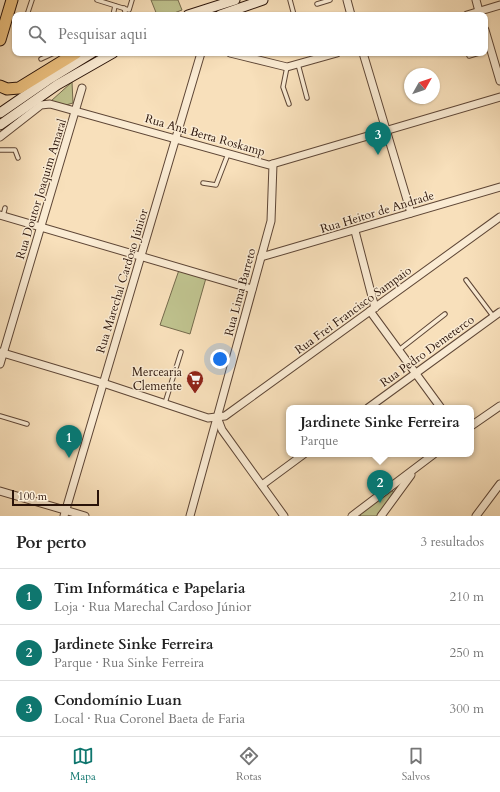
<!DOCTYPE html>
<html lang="pt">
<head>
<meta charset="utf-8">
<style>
	body { margin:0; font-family:Cardo,serif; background:#f6f6f6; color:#222 }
	.compass { position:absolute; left:404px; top:68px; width:36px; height:36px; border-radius:50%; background:#fff; box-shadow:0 1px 3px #0004; rotate:50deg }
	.scale { position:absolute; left:12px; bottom:10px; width:87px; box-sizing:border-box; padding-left:4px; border:2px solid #2a1309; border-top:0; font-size:11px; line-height:14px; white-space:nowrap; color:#2a1309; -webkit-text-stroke:3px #faebd3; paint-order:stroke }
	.you { position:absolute; left:220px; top:359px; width:14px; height:14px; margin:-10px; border:3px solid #fff; border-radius:50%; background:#1a73e8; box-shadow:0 0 0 6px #1a73e833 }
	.badge { display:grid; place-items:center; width:26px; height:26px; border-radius:50%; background:#0f766e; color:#fff; font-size:13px; font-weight:700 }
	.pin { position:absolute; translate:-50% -33px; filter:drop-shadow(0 1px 2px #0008) }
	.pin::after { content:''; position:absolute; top:21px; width:14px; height:12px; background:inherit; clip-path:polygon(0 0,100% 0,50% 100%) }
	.popup { position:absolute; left:286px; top:405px; width:188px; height:52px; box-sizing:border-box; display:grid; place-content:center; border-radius:8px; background:#fff; filter:drop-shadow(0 1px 3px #0005); font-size:13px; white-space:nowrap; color:#767676 }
	.popup b { font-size:15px; color:#222 }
	.popup::after { content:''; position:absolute; left:50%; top:100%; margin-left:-8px; border:8px solid transparent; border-top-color:#fff }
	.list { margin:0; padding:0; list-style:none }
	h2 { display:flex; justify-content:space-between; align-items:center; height:52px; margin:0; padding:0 16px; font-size:17px }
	h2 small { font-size:13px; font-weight:400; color:#767676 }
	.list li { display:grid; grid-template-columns:26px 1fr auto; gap:12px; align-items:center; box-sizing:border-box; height:56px; padding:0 16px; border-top:1px solid #e0e0e0 }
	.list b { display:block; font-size:15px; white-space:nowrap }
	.list p { margin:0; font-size:13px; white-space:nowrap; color:#767676 }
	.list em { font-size:13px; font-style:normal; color:#767676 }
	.icon { flex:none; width:22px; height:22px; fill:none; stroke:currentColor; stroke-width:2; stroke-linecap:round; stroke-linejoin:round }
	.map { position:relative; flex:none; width:500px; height:516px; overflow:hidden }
	.search { position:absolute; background:#fff; box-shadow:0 1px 3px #0004; left:12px; right:12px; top:12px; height:44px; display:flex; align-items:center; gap:10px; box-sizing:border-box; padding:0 14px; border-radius:8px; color:#767676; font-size:15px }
	.sheet { height:220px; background:#fff }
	nav { display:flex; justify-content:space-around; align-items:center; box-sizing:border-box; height:56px; border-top:1px solid #e0e0e0; background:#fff; font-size:11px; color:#767676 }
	nav a { display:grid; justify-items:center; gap:2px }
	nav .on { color:#0f766e }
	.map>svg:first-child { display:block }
	.green { fill:#bfc28e; stroke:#746a4c }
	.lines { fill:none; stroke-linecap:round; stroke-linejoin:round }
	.service-casing { stroke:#5e4636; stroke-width:5.5 }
	.minor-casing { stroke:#5e4636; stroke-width:9 }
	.secondary-casing { stroke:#2a1309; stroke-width:11 }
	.trunk-casing { stroke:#2a1309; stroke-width:13 }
	.service { stroke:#faebd3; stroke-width:3.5 }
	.minor { stroke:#faebd3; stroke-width:7 }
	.secondary { stroke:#faebd3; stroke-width:9 }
	.trunk { stroke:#ecc07e; stroke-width:11 }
	.labels { text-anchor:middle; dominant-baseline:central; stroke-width:3; stroke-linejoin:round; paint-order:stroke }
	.street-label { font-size:12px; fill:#2a1309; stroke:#faebd3 }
	.poi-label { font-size:12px; fill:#2a1309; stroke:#faebd3; text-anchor:end }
</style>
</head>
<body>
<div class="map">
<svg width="500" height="516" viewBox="0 0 500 516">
	<rect width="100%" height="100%" fill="#f8e0bb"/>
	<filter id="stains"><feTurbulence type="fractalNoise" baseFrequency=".005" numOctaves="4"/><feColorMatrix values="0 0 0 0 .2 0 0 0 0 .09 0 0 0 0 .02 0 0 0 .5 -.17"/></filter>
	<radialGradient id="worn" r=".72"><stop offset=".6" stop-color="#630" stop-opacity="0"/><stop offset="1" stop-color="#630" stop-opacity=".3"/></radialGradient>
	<g class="green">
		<path d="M151,0H178L182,10L169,15H157Z"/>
		<path d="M72,82L73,103L66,105L51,101Z"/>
		<path d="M179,270L206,278L190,334L160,325Z"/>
		<path d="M391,489L394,493L379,516H361L359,514Z"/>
	</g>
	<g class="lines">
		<g class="service-casing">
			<g id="service">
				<path d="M97,0L129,10L132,0"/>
				<path d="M290,0L294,15"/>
				<path d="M317,4L330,0"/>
				<path d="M124,8L126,15"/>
				<path d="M27,15L32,0"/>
				<path d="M113,15L115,6"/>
				<path d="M469,56L479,53"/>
				<path d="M41,59L54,53"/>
				<path d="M298,64L307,98"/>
				<path d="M287,67L283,87L289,104"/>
				<path d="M0,150H15L18,158"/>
				<path d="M203,183L216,185L228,154"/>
				<path d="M3,216L5,208"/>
				<path d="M466,280L493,316"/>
				<path d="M399,350L445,314"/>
				<path d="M165,403L181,352"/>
				<path d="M0,416L27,424"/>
			</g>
		</g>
		<g class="minor-casing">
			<g id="minor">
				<path d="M347,0L351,15"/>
				<path d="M476,0L480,15"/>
				<path d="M467,15L500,5"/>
				<path d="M485,30L500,81"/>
				<path d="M230,53L287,67L337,53"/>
				<path d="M363,53L411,213"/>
				<path d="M0,137L41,105L50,104L269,165L500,97"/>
				<path d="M0,215L252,289"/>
				<path d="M355,231L375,308"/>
				<path d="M261,257L500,187"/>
				<path d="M370,311L441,408"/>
				<path d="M0,352L103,383L208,418L225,416L500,217"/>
				<path d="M0,364L82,88"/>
				<path d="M368,408L500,312"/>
				<path d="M217,417L222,430L284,516"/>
				<path d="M471,426L500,406"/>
				<path d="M262,485L304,454"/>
				<path d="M0,491L85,516"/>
				<path d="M64,516L201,53"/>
				<path d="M190,516L271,221L273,164"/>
				<path d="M352,516L434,454"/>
				<path d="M381,516L411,475"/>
				<path d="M476,516L500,484"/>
			</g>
		</g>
		<g class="secondary-casing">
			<g id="secondary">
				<path d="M188,15L235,0"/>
				<path d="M220,15L263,0"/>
				<path d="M0,113L48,80L92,53"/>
				<path d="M0,125L57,85L113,53"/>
			</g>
		</g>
		<g class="trunk-casing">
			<g id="trunk">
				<path d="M0,40L12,0"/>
				<path d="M0,86L7,89L19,88L76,53"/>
			</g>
		</g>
		<use href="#service" class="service"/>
		<use href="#minor" class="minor"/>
		<use href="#secondary" class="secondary"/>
		<use href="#trunk" class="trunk"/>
	</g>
	<defs>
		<g id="supermarket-pin" transform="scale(0.9)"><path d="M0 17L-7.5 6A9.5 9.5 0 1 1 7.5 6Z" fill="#8f2418" stroke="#faebd3"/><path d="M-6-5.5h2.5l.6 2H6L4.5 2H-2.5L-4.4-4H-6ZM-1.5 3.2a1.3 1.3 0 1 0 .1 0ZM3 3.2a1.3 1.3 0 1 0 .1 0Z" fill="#fff"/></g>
	</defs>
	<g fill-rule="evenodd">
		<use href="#supermarket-pin" x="195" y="379"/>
	</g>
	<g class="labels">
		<g class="street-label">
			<text transform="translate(205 135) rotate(16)">Rua Ana Berta Roskamp</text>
			<text transform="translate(41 189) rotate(-73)">Rua Doutor Joaquim Amaral</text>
			<text transform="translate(377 212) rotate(-17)">Rua Heitor de Andrade</text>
			<text transform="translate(122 281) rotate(-73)">Rua Marechal Cardoso Júnior</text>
			<text transform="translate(240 292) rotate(-75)">Rua Lima Barreto</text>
			<text transform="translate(353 310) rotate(-36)">Rua Frei Francisco Sampaio</text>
			<text transform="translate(427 351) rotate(-36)">Rua Pedro Demeterco</text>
		</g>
		<g class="poi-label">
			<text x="182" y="372">Mercearia<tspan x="182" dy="14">Clemente</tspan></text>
		</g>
	</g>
	<rect width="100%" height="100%" filter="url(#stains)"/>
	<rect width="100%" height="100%" fill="url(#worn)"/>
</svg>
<svg class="compass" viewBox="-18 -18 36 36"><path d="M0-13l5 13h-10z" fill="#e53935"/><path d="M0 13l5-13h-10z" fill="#767676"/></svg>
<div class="scale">100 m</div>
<div class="you"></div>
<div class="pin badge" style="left:69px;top:458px">1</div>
<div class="pin badge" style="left:380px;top:503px">2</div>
<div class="popup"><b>Jardinete Sinke Ferreira</b>Parque</div>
<div class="pin badge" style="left:378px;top:155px">3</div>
<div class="search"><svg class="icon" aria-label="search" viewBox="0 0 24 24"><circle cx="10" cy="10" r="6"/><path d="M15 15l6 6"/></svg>Pesquisar aqui</div>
</div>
<section class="sheet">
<h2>Por perto<small>3 resultados</small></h2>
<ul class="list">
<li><span class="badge">1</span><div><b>Tim Informática e Papelaria</b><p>Loja · Rua Marechal Cardoso Júnior</p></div><em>210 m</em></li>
<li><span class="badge">2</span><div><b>Jardinete Sinke Ferreira</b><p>Parque · Rua Sinke Ferreira</p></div><em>250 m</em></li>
<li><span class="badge">3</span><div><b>Condomínio Luan</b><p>Local · Rua Coronel Baeta de Faria</p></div><em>300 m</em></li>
</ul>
</section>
<nav>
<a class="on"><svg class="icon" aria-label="map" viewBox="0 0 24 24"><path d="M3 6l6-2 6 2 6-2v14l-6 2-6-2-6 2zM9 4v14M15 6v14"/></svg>Mapa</a>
<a><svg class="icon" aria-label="directions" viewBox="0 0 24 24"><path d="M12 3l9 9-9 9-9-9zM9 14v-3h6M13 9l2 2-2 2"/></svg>Rotas</a>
<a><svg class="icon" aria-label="saved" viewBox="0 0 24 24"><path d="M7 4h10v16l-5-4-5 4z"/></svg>Salvos</a>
</nav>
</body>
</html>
